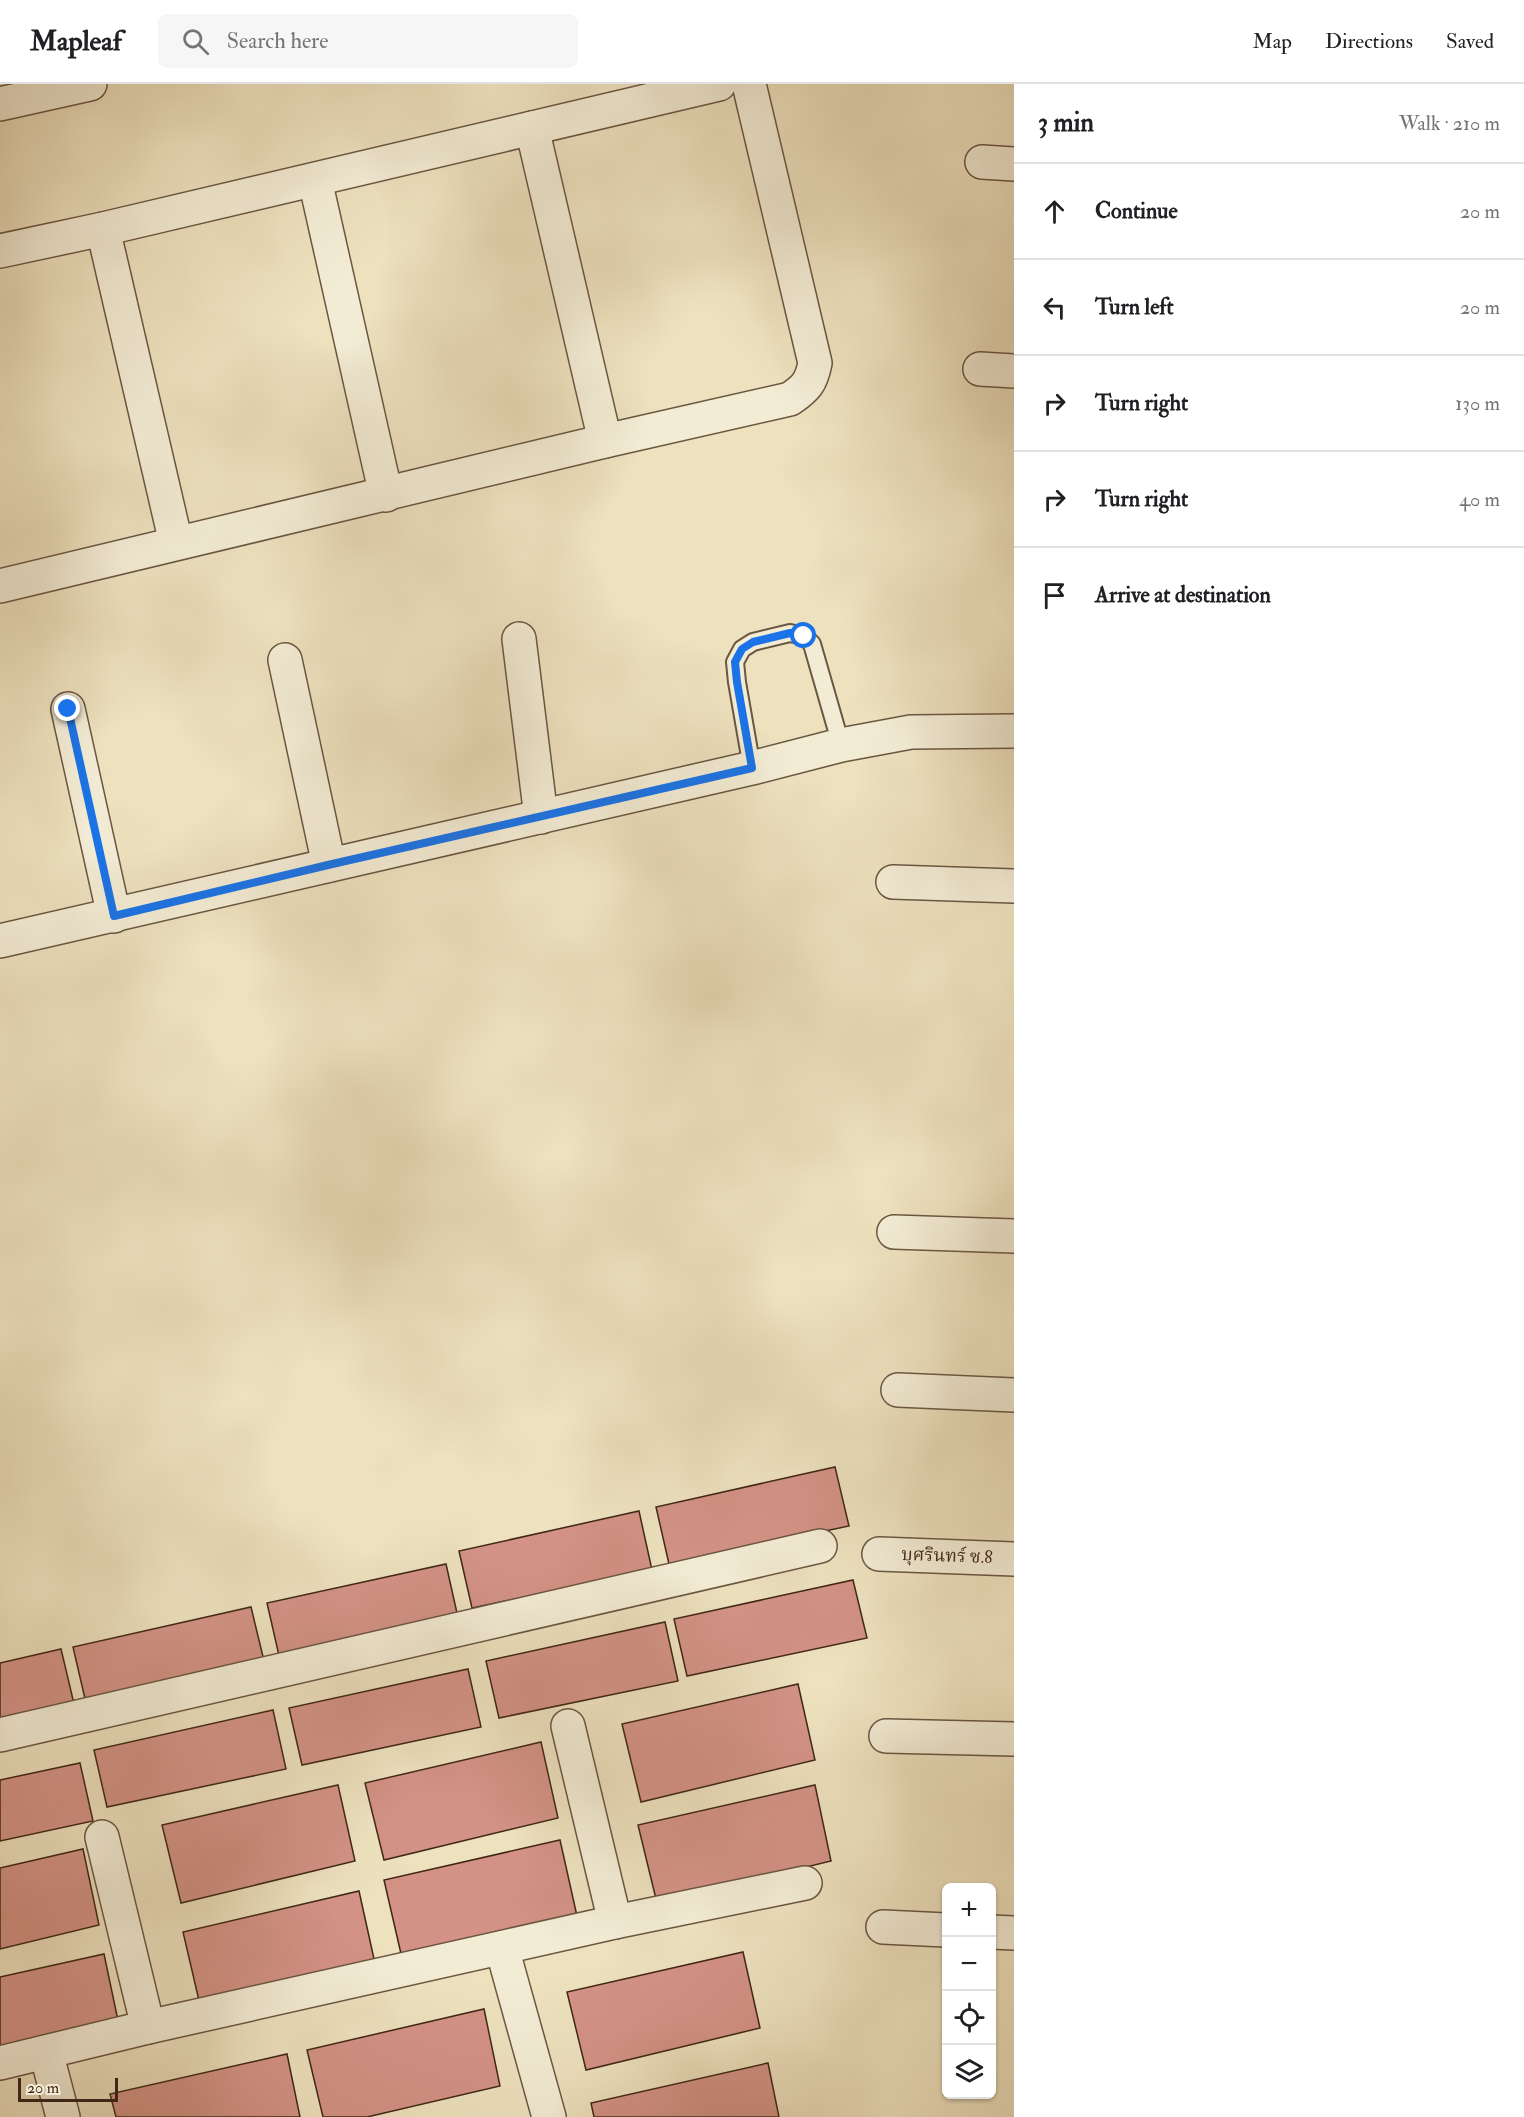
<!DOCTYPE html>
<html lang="en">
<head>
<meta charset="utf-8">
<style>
	body { margin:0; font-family:"IM FELL Double Pica","Noto Serif Thai",serif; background:#f6f6f6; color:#202124 }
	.controls { position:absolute; right:18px; bottom:18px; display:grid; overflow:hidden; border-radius:9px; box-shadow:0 2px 4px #0004 }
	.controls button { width:54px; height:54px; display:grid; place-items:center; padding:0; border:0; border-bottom:2px solid #e0e0e0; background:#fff; color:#202124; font:30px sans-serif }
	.scale { position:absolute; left:18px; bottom:15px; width:100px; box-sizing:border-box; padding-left:6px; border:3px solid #402718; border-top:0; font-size:16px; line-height:21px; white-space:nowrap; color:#402718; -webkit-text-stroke:4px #f3ecd5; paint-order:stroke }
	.stop { position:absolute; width:18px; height:18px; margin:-14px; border:4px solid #1a73e8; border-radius:50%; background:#fff }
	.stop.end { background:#1a73e8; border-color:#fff; box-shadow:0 2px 6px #0008 }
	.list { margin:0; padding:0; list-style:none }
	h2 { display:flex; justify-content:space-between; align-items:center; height:78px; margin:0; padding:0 24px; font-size:26px }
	h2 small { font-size:20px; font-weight:400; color:#757577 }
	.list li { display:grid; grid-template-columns:39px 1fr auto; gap:18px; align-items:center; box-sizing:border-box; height:96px; padding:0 24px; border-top:2px solid #e0e0e0 }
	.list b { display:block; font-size:22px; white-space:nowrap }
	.list em { font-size:20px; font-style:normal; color:#757577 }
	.icon { flex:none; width:33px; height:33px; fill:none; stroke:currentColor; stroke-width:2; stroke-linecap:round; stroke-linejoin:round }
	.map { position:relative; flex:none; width:1014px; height:2033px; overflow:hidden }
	header { display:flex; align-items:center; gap:36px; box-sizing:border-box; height:84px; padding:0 30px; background:#fff; border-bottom:2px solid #e0e0e0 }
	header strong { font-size:28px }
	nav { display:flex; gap:33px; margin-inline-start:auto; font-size:21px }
	.search { width:420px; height:54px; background:#f6f6f6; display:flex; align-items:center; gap:15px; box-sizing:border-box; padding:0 21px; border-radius:9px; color:#757577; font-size:22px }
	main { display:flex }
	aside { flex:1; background:#fff }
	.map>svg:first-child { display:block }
	.building { fill:#d39285; stroke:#402718; stroke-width:1.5 }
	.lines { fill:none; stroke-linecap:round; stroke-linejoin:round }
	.lane-casing { stroke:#6b5642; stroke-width:20 }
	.street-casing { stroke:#6b5642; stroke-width:36 }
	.lane { stroke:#f3ecd5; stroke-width:16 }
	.street { stroke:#f3ecd5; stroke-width:33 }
	.route { stroke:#1a73e8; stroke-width:8 }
	.labels { text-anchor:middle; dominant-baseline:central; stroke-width:4.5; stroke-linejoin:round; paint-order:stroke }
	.street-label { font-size:18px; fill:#402718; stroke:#f3ecd5 }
</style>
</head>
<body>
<header>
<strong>Mapleaf</strong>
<div class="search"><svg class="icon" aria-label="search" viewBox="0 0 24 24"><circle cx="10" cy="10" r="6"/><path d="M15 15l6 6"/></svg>Search here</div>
<nav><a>Map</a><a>Directions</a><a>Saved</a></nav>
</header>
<main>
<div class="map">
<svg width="1014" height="2033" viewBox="0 0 1014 2033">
	<rect width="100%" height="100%" fill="#ede1be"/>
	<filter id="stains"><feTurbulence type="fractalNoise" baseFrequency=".00333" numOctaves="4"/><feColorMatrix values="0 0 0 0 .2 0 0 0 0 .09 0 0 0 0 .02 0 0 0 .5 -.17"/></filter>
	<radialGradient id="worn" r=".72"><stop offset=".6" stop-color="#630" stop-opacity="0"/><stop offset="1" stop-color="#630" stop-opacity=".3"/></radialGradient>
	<g class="building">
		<path d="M835,1383L849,1442L669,1480L656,1423Z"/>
		<path d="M639,1427L652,1486L472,1524L459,1467Z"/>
		<path d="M446,1480L459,1538L280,1576L267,1519Z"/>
		<path d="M853,1496L867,1554L687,1592L674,1535Z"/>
		<path d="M251,1523L265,1581L86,1619L73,1563Z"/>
		<path d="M665,1538L678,1597L499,1634L486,1577Z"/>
		<path d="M61,1565L75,1624L0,1640V1579Z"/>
		<path d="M468,1585L481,1643L302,1681L289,1624Z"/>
		<path d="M798,1600L815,1676L641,1718L622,1640Z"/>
		<path d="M273,1626L286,1685L107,1723L94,1666Z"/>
		<path d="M541,1658L558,1734L384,1776L365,1699Z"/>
		<path d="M80,1679L93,1737L0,1757V1696Z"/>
		<path d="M338,1701L355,1777L181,1819L162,1741Z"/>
		<path d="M815,1701L831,1777L657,1819L638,1741Z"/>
		<path d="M560,1756L577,1832L402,1874L384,1796Z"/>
		<path d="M83,1765L99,1841L0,1865V1784Z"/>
		<path d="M359,1807L376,1884L201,1925L183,1848Z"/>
		<path d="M743,1868L760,1944L586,1986L567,1908Z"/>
		<path d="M104,1870L120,1946L0,1974V1893Z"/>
		<path d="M484,1925L500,2002L367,2033H323L307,1966Z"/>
		<path d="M287,1970L300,2033H116L110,2010Z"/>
		<path d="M768,1979L779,2033H594L591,2019Z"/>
	</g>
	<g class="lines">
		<g class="lane-casing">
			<path id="lane" d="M752,684L737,598L735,578L742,565L753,558L790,549L804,552L812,560L841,661"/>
		</g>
		<g class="street-casing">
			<g id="street">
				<path d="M0,20L90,0"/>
				<path d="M532,44L605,357"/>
				<path d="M982,78L1014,80"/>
				<path d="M315,96L386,411"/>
				<path d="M103,145L176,459"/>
				<path d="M0,167L103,145L719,0"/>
				<path d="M980,285L1014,287"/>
				<path d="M0,502L605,357L790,315C806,304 811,299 815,279L749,0"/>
				<path d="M519,555L541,733"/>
				<path d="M285,576L329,781"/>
				<path d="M68,625L114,832"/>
				<path d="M893,798L1014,802"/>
				<path d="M0,857L752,684L841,661L911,648L1014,647"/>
				<path d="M894,1148L1014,1152"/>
				<path d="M898,1306L1014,1311"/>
				<path d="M879,1470L1014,1475"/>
				<path d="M568,1642L615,1838"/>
				<path d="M0,1651L820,1462"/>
				<path d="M886,1652L1014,1655"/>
				<path d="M102,1753L148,1943"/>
				<path d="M883,1843L946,1846"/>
				<path d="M992,1848L1014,1849"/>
				<path d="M502,1864L549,2033"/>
				<path d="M46,1968L63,2033"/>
				<path d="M0,1979L148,1943L615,1838L805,1799"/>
			</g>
		</g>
		<use href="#lane" class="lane"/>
		<use href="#street" class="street"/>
	</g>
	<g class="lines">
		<path class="route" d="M68,625L114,832L328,781L752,684L737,598L735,578L742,565L753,558L790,549L804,552"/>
	</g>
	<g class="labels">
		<g class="street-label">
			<text transform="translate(947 1472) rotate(2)">บุศรินทร์ ซ.8</text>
		</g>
	</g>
	<rect width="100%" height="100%" filter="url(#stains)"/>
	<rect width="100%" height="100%" fill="url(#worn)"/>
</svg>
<div class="controls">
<button>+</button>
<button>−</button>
<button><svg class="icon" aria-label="locate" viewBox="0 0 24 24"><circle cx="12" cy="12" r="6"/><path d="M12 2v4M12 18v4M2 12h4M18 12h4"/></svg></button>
<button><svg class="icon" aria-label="layers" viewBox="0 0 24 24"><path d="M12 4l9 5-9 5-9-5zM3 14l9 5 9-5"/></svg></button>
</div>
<div class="scale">20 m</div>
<div class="stop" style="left:804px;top:552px"></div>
<div class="stop end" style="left:68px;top:625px"></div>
</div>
<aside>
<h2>3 min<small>Walk · 210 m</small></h2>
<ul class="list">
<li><svg class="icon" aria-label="ahead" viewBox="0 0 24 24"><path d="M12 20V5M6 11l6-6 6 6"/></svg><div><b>Continue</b></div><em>20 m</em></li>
<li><svg class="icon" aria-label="left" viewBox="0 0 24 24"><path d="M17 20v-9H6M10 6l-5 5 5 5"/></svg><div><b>Turn left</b></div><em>20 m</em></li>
<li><svg class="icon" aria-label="right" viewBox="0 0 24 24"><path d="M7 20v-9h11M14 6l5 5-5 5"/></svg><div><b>Turn right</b></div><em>130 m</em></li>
<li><svg class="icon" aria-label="right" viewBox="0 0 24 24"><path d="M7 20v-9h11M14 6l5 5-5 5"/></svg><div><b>Turn right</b></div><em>40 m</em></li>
<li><svg class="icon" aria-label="arrive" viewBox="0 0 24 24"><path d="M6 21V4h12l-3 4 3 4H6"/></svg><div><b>Arrive at destination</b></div></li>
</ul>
</aside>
</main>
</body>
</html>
